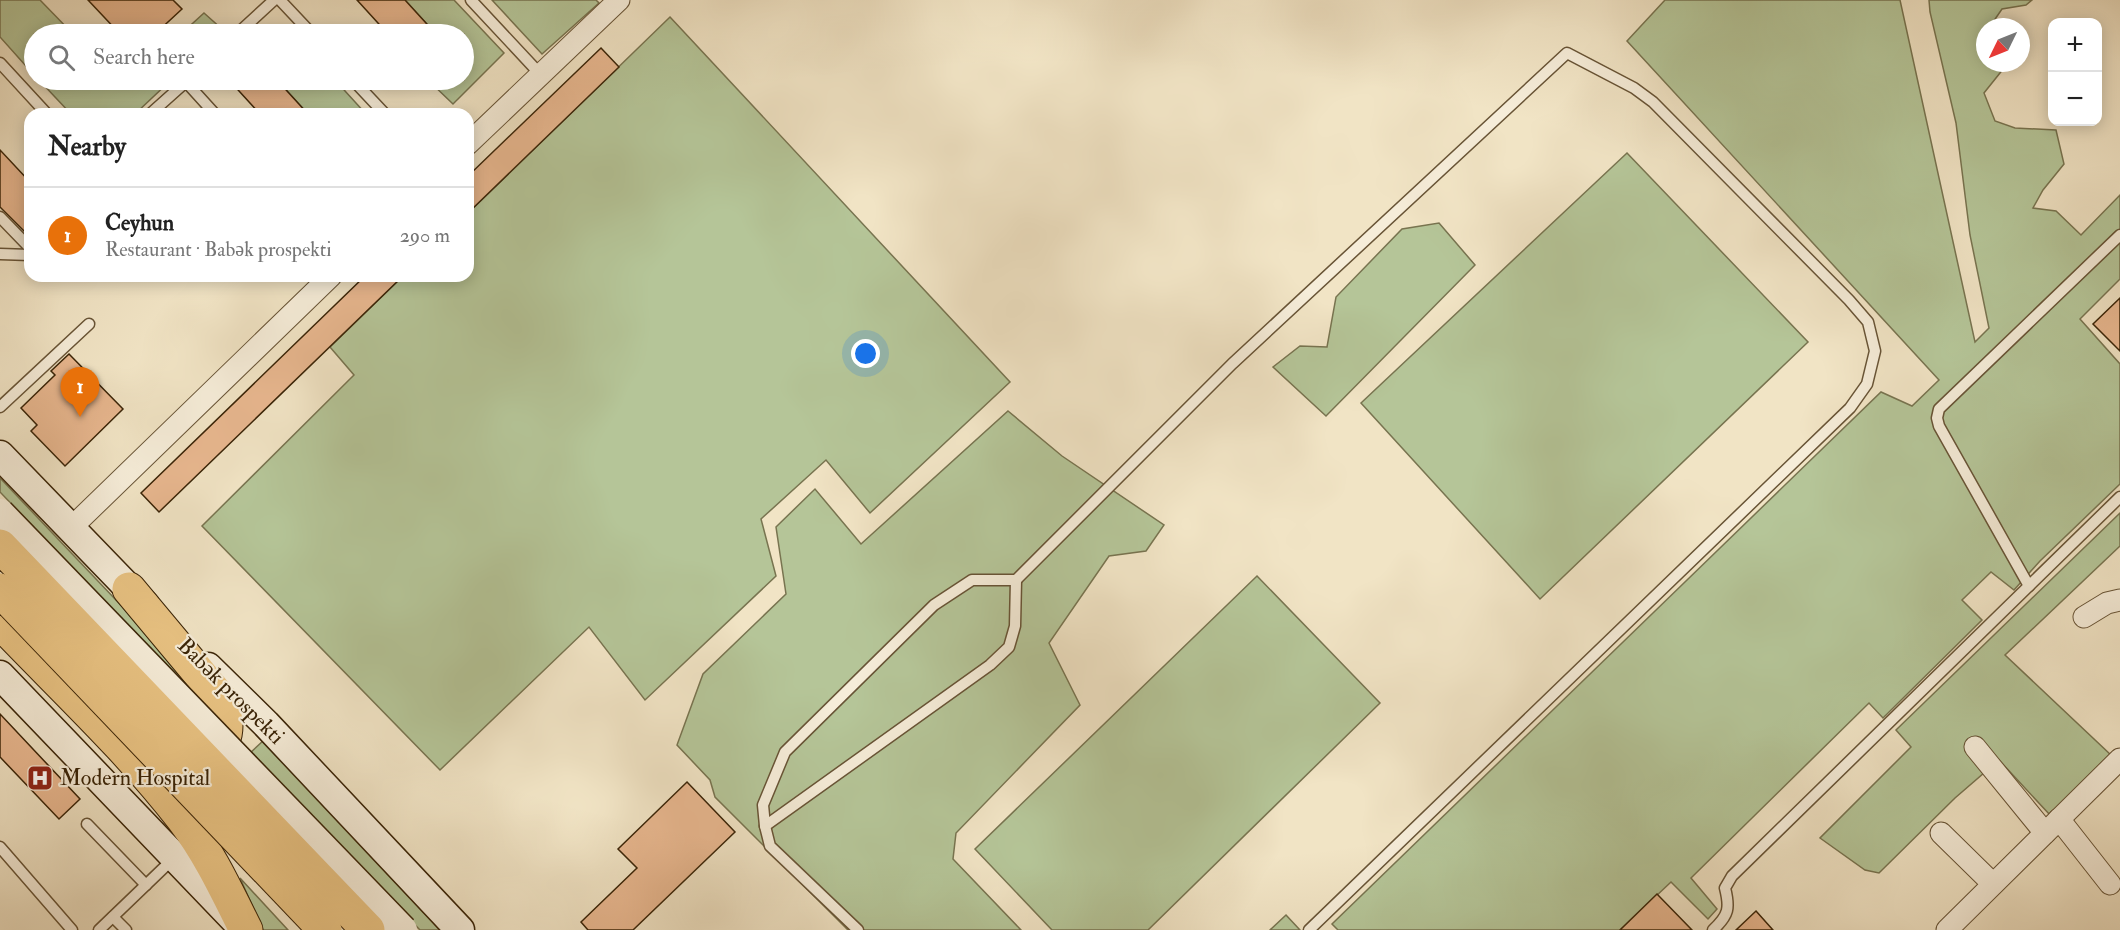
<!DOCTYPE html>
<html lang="en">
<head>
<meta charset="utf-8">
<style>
	body { margin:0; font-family:"IM FELL Double Pica",serif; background:#f2f2f2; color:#222 }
	.controls { position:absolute; right:18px; top:18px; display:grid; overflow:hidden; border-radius:12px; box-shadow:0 3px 15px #0003 }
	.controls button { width:54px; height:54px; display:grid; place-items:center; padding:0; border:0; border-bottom:2px solid #e0e0e0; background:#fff; color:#222; font:30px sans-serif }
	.compass { position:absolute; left:1976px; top:18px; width:54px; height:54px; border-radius:50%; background:#fff; box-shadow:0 3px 15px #0003; rotate:227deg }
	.you { position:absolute; left:866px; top:354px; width:21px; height:21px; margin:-15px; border:4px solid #fff; border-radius:50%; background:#1a73e8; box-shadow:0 0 0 9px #1a73e833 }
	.badge { display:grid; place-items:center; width:39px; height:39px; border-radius:50%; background:#0b8043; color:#fff; font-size:20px; font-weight:700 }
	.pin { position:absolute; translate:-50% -50px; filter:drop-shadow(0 2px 3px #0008) }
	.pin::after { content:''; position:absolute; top:32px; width:21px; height:18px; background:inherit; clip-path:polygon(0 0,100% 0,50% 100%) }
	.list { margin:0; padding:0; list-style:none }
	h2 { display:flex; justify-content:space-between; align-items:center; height:78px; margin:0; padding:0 24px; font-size:26px }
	h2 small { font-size:20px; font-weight:400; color:#767676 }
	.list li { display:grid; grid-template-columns:39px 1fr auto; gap:18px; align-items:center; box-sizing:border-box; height:96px; padding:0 24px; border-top:2px solid #e0e0e0 }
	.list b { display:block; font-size:22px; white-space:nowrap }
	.list p { margin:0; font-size:20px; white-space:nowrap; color:#767676 }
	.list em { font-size:20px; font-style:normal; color:#767676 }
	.icon { flex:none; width:33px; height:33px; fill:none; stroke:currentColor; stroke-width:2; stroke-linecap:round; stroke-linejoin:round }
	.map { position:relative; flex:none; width:2120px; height:930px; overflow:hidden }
	.search { position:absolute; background:#fff; box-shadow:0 3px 15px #0003; left:24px; top:24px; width:450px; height:66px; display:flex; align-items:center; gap:15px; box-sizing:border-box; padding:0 21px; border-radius:33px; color:#767676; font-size:22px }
	.panel { position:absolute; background:#fff; box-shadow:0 3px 15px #0003; left:24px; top:108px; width:450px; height:174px; border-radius:18px }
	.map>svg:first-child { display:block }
	.green { fill:#b5c598; stroke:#787450; stroke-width:1.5 }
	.building { fill:#e8b78f; stroke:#3a2407; stroke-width:1.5 }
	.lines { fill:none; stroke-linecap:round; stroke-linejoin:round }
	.service-casing { stroke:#685436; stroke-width:13 }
	.minor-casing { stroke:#685436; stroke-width:23 }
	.secondary-casing { stroke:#3a2407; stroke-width:31 }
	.primary-casing { stroke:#3a2407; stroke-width:35 }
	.service { stroke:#f6edd9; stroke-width:10 }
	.minor { stroke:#f6edd9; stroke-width:21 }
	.secondary { stroke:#f6edd9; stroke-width:28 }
	.primary { stroke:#e8c282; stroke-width:33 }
	.secondary-bridge-casing { stroke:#3a2407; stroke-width:31; stroke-linecap:butt }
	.primary-bridge-casing { stroke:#3a2407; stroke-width:35; stroke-linecap:butt }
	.secondary-bridge { stroke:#f6edd9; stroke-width:28 }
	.primary-bridge { stroke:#e8c282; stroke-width:33 }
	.labels { text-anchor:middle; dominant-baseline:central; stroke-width:4.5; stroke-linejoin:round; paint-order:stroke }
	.street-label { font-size:22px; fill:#3a2407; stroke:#f6edd9 }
	.poi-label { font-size:22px; fill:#3a2407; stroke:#f6edd9; text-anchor:start }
</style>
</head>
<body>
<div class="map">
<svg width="2120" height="930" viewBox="0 0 2120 930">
	<rect width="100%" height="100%" fill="#f1e4c5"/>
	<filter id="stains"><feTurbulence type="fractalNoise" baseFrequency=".00333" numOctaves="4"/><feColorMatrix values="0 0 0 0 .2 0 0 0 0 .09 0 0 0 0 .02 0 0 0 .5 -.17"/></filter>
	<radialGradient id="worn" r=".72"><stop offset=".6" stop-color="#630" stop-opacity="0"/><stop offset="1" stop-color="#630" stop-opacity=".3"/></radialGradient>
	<g class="green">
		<path d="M0,0H40L73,34H34V75L0,37Z"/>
		<path d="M405,0H454L504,53L453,104L428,80H464V34H436Z"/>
		<path d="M492,0H596L599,3L542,54Z"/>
		<path d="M1665,0H1900L1975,342L1989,328L1970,235L1956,123L1930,12L1929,0H2032L2026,5L2002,9L1991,25L1993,27H1985V63H2008L1984,93L1995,121L2015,128L2056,130L2064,164L2043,190L2033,208L2056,211L2081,235L2120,195V279L2080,319L2120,364V484L2040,561L2014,590L1991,572L1962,600L1982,620L1883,718L1869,703L1691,878L1717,909L1708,919L1671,882L1620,930H1338L1332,924L1881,392L1912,406L1939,380L1627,41Z"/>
		<path d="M204,13L223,30L218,34H181Z"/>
		<path d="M670,17L1010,382L870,513L826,460L761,519L776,576L645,700L589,627L440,770L202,526L354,375L330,347L403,276H468V213Z"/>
		<path d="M39,80H115L125,89L135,80H171L135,114H71Z"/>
		<path d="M277,80H335L366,114H308Z"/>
		<path d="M1627,153L1808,342L1540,599L1361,403Z"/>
		<path d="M1439,223L1475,265L1326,416L1273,367L1300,346L1327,347L1336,297L1402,229Z"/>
		<path d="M1008,411L1062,456L1164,525L1146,551L1109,556L1049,643L1080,705L956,833L953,859L1021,930H848L715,797L710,780L677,745L703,674L786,594L776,527L815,489L861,544Z"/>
		<path d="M0,478L154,640L215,716L0,492Z"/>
		<path d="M2120,513V546L2005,655L2112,756L2050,815L1999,760L1955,798L1879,873L1865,870L1820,838L1911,747L1896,730Z"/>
		<path d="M1257,576L1380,703L1148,930H1052L975,849Z"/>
		<path d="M264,740L440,930H420L250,753Z"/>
		<path d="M240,878L288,930H263Z"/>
		<path d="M1286,915L1300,930H1270Z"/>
	</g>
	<g class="building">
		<path d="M88,0H173L182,9L155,34H120Z"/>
		<path d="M357,0H405L436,34H388Z"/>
		<path d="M601,48L619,67L468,213V176Z"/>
		<path d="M229,80H277L308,114H260Z"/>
		<path d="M0,150L30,182V237L0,207Z"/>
		<path d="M365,276H403L159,512L141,493Z"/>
		<path d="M2120,298V351L2093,324Z"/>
		<path d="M69,354L123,409L65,466L31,431L37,425L21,408L55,375L51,371Z"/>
		<path d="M0,714L80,799L59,819L0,757Z"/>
		<path d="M687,782L735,832L633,930H588L581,922L637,868L618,849Z"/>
		<path d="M1657,894L1692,930H1620Z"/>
		<path d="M1756,911L1773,930H1736Z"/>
	</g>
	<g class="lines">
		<g class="service-casing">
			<g id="service">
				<path d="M280,0L312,34"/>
				<path d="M471,0L540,74"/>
				<path d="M237,34L274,0"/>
				<path d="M0,63L47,114"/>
				<path d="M353,80L385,114"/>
				<path d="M186,82L215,114"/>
				<path d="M150,114L188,80"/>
				<path d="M0,217L30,248"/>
				<path d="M0,254L30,255"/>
				<path d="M0,407L89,324"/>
				<path d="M2029,586L1939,426L1937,418L1939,409L2120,235"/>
				<path d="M87,824L146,885"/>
				<path d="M765,826L990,665L1009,647L1015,626L1016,580"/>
				<path d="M0,847L72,930"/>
				<path d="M113,917L126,930"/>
				<path d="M99,930L175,857"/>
				<path d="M858,930L770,846L765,826L763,805L785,752L934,605L972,580H1016L1232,364L1567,53L1634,88L1653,102L1849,300L1868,322L1875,351L1867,384L1850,408L1309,930"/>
				<path d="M1713,930C1729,915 1730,908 1725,888L1732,876L2120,497"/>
			</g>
		</g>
		<g class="minor-casing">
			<g id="minor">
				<path d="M468,144L619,0"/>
				<path d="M71,528L331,276"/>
				<path d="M2084,617L2107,603L2120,600"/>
				<path d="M1975,747L2045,833"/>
				<path d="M2059,819L2110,884"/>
				<path d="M1941,833L1993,884"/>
				<path d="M1947,930L2120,759"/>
			</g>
		</g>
		<g class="secondary-casing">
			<g id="secondary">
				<path d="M0,455L145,605"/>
				<path d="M208,667L266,724L460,930"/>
				<path d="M0,675L235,920"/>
			</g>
		</g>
		<g class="primary-casing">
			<g id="primary">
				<path d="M129,589L220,698C231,726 227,743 208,765"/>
				<path d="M0,622C62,687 129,749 183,819C209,853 227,892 246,930"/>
			</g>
		</g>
		<use href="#service" class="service"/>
		<use href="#minor" class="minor"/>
		<use href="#secondary" class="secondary"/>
		<use href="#primary" class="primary"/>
		<g class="secondary-bridge-casing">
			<path id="secondary-bridge" d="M0,513L403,930"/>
		</g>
		<g class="primary-bridge-casing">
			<g id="primary-bridge">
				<path d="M0,546L368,930"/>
				<path d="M0,590L325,930"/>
			</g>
		</g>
		<use href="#secondary-bridge" class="secondary-bridge"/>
		<use href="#primary-bridge" class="primary-bridge"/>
	</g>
	<defs>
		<g id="hospital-square" transform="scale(1.35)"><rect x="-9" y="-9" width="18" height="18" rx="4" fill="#8f2418" stroke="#f6edd9"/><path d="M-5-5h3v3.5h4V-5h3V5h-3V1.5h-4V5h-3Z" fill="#fff"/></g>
	</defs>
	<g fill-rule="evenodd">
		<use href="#hospital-square" x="40" y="778"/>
	</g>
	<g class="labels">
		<g class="street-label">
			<text transform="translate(231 691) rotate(45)">Babək prospekti</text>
		</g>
		<g class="poi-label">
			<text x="60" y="778">Modern Hospital</text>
		</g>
	</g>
	<rect width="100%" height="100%" filter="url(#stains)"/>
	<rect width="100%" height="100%" fill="url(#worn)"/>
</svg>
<div class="controls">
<button>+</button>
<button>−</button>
</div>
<svg class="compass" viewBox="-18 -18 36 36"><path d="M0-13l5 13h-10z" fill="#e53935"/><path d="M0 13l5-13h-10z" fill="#767676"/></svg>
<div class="you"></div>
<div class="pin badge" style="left:80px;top:417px;background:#e8710a">1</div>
<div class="search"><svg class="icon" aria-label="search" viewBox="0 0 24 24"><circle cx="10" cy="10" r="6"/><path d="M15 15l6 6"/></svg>Search here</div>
<section class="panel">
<h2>Nearby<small></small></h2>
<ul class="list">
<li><span class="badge" style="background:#e8710a">1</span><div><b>Ceyhun</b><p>Restaurant · Babək prospekti</p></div><em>290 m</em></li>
</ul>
</section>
</div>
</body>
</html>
